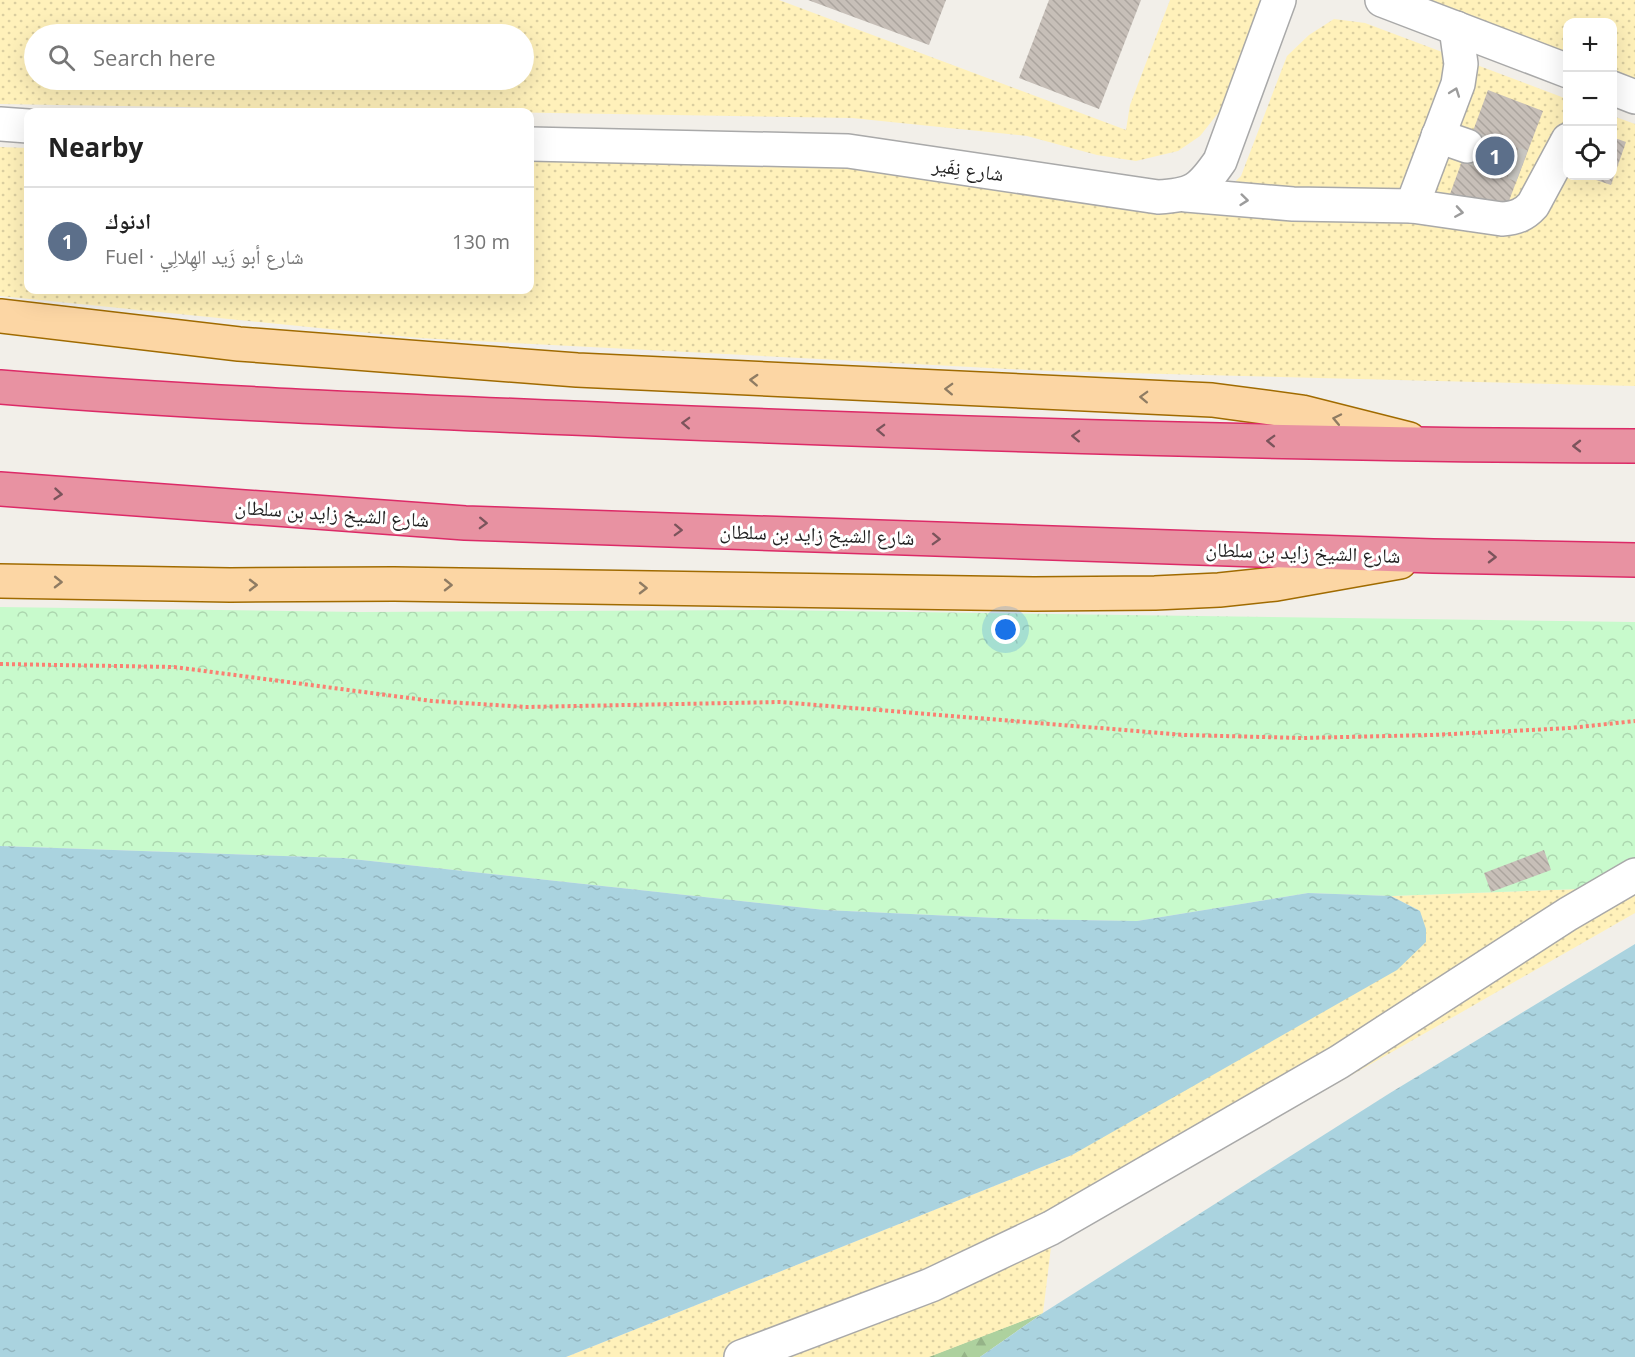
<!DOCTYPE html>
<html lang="en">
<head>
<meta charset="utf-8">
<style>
	body { margin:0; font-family:"Open Sans","Noto Naskh Arabic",sans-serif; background:#f6f6f6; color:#222 }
	.controls { position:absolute; right:18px; top:18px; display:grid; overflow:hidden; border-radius:12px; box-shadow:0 6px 24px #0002 }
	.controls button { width:54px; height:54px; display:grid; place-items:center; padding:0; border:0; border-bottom:2px solid #e0e0e0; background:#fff; color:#222; font:30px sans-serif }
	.you { position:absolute; left:1006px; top:630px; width:21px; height:21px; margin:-15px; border:4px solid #fff; border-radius:50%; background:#1a73e8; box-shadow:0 0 0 9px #1a73e833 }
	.badge { display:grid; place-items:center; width:39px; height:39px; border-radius:50%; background:#7c3aed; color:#fff; font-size:20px; font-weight:700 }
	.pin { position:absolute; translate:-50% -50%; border:3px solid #fff; box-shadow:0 2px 6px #0006 }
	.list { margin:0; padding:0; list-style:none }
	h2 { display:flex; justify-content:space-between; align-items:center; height:78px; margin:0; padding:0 24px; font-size:26px }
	h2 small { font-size:20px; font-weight:400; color:#767676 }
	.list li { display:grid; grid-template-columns:39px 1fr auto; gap:18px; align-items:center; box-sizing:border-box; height:108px; padding:0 24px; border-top:2px solid #e0e0e0 }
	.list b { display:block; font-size:22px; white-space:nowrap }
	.list p { margin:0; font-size:20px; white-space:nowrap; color:#767676 }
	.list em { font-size:20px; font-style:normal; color:#767676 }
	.icon { flex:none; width:33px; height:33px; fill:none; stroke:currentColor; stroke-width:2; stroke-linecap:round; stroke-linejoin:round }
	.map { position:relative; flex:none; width:1635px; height:1357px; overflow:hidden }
	.search { position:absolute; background:#fff; box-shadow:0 6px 24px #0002; left:24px; top:24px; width:510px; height:66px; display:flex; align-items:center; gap:15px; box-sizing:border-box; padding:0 21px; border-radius:33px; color:#767676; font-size:22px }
	.panel { position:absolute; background:#fff; box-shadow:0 6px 24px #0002; left:24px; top:108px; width:510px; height:186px; border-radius:12px }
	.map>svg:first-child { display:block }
	.forest { fill:url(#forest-firs) }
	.sand { fill:url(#sand-dots); fill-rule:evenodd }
	.park { fill:url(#park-crowns) }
	.water { fill:url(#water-ripples) }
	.building { fill:url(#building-back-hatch) }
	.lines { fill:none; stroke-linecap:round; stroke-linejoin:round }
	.minor-tunnel { stroke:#c8c6c1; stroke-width:33; stroke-dasharray:33 16; stroke-linecap:butt }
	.minor-casing { stroke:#a9a9a9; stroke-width:36 }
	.major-casing { stroke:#a06b00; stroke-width:36 }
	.highway-casing { stroke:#dc2a67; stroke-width:36 }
	.path { stroke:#fa8072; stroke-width:4; stroke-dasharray:3 3; stroke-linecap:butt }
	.minor { stroke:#fff; stroke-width:33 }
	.major { stroke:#fcd6a4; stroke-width:33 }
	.highway { stroke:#e892a2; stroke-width:33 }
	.oneway { stroke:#9c9c9c }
	.oneway2 { stroke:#8f7c63 }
	.oneway3 { stroke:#7b545c }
	.labels { text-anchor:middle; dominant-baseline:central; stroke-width:6; stroke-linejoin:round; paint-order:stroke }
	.street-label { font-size:20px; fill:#222; stroke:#fff }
</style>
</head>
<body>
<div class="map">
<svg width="1635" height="1357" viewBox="0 0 1635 1357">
	<defs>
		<pattern id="forest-firs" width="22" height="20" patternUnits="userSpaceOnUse" patternTransform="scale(1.5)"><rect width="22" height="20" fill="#add19e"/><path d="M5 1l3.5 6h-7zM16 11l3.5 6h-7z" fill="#95b388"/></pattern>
		<pattern id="sand-dots" width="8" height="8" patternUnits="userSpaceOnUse" patternTransform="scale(1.5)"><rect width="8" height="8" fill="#fff1ba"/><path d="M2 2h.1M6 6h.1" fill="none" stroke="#dacea0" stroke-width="1.8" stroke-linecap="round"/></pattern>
		<pattern id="park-crowns" width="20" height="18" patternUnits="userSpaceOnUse" patternTransform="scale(1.5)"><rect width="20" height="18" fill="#c8facc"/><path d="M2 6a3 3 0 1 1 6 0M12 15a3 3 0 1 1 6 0" fill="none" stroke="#acd6af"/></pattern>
		<pattern id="water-ripples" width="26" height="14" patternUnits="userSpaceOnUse" patternTransform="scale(1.5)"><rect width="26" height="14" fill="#aad3df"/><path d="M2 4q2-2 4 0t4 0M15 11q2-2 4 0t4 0" fill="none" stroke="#92b5bf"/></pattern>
		<pattern id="building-back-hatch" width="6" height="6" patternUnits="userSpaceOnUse" patternTransform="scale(1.5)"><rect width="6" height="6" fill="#c7bfb8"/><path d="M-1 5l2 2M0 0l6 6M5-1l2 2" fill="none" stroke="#aba49e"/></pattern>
	</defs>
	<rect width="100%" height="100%" fill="#f2efe9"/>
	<path class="forest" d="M1043,1313L980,1357H928Z"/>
	<g class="sand">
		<path d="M0,0H779L1126,130L1130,105L1170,0H1262L1219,112L1200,136L1178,151L1136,161L1097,155L1027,136L852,118L0,104ZM34,34H524V80H34Z"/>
		<path d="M1412,0H1635V82L1613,74L1612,22H1568L1567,57Z"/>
		<path d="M1334,19L1365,23L1567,99L1568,176H1612L1613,116L1635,124V386L1049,371L419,338L0,296V147L28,148V290H530V160L841,157L1216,200L1241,176L1287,56L1309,35Z"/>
		<path d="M1635,887V913L1051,1247L1043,1313L929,1357H566L1072,1155L1420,911L1391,896Z"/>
	</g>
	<path class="park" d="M0,607L361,612L769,610L1635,622V887L1391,896L1308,893L1137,921L1019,919L825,910L343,858L0,846Z"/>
	<g class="water">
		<path d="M0,846L343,858L825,910L1018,919L1137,921L1308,893L1391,896L1420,911L1426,929V942L1397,970L1072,1155L566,1357H0Z"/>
		<path d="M1635,944V1357H980L1043,1313L1390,1093Z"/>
	</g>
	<g class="building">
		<path d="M808,0H946L929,45Z"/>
		<path d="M1049,0H1141L1099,109L1019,78Z"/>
		<path d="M1488,90L1543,111L1504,214L1450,194Z"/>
		<path d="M1612,137L1626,142L1611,185L1584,176H1612Z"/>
		<path d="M1544,850L1551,870L1491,892L1484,873Z"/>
	</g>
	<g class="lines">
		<path class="minor-tunnel" d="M1467,146L1522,166"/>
		<g class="minor-casing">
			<g id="minor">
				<path d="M1382,0L1568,71"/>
				<path d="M1612,88L1635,97"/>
				<path d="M0,124L28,126"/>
				<path d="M1438,136L1467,146"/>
				<path d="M530,144L848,151L1158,197C1193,195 1200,190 1220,161L1279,0"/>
				<path d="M1186,195L1293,204L1412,206L1502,219C1516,218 1524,215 1533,205L1568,140"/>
				<path d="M1412,206L1458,84L1461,64L1456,28"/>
				<path d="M741,1357L931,1285L1051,1228L1339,1062L1568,914L1635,875"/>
			</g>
		</g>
		<g class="major-casing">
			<g id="major">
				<path d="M0,316L239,344L577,370L1212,400L1302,412L1409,439"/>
				<path d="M0,581L230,585L394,584L1034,594L1155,593L1219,590L1276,584L1400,562"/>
			</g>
		</g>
		<g class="highway-casing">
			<g id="highway">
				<path d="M0,387C205,404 411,411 616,420C955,434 1295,445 1635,446"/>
				<path d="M0,489L465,523L1433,556L1635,560"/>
			</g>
		</g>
		<path class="path" d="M0,664L174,667L432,701L526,707L780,702L1185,735L1302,738L1432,735L1570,728L1635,721"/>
		<use href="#minor" class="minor"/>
		<use href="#major" class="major"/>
		<use href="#highway" class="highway"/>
	</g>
	<defs><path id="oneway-chevron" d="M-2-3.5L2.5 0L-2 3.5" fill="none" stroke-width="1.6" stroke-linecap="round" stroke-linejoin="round" transform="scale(1.5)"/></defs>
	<g class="oneway">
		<use href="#oneway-chevron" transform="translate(1455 92) rotate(-70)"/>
		<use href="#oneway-chevron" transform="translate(1244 200) rotate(6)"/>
		<use href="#oneway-chevron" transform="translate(1459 212) rotate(9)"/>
	</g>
	<g class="oneway2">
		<use href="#oneway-chevron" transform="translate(754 380) rotate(-177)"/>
		<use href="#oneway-chevron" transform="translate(949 389) rotate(-178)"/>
		<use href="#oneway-chevron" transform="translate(1144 397) rotate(-178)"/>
		<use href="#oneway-chevron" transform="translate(1337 419) rotate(-168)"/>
		<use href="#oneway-chevron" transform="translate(58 582) rotate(1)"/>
		<use href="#oneway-chevron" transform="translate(253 585)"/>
		<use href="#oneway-chevron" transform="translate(448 585) rotate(1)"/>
		<use href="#oneway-chevron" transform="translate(643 588) rotate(1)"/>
	</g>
	<g class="oneway3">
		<use href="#oneway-chevron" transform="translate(686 423) rotate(-178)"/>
		<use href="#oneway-chevron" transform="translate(881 430) rotate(-178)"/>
		<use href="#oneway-chevron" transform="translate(1076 436) rotate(-178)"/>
		<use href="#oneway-chevron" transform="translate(1271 441) rotate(-178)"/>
		<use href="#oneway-chevron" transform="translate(1577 446) rotate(-180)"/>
		<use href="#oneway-chevron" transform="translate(58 494) rotate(5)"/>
		<use href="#oneway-chevron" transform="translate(483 523) rotate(2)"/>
		<use href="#oneway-chevron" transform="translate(678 530) rotate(2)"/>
		<use href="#oneway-chevron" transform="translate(936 539) rotate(2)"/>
		<use href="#oneway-chevron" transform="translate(1492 557) rotate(1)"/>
	</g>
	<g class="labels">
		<g class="street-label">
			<text transform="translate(968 169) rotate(8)">شارع نِفَير</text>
			<text transform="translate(332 513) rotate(4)">شارع الشيخ زايد بن سلطان</text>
			<text transform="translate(817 534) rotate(2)">شارع الشيخ زايد بن سلطان</text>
			<text transform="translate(1303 552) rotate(2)">شارع الشيخ زايد بن سلطان</text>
		</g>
	</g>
</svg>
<div class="controls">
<button>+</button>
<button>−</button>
<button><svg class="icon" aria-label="locate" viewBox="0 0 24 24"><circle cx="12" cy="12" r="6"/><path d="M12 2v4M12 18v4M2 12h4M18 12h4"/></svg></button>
</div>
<div class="you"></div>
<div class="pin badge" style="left:1495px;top:156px;background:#5c6f8a">1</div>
<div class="search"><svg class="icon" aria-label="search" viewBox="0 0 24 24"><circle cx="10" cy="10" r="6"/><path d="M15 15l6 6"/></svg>Search here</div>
<section class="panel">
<h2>Nearby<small></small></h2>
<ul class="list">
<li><span class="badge" style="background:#5c6f8a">1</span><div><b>ادنوك</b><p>Fuel · شارع أبو زَيد الهِلالِي</p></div><em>130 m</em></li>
</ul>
</section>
</div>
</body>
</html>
